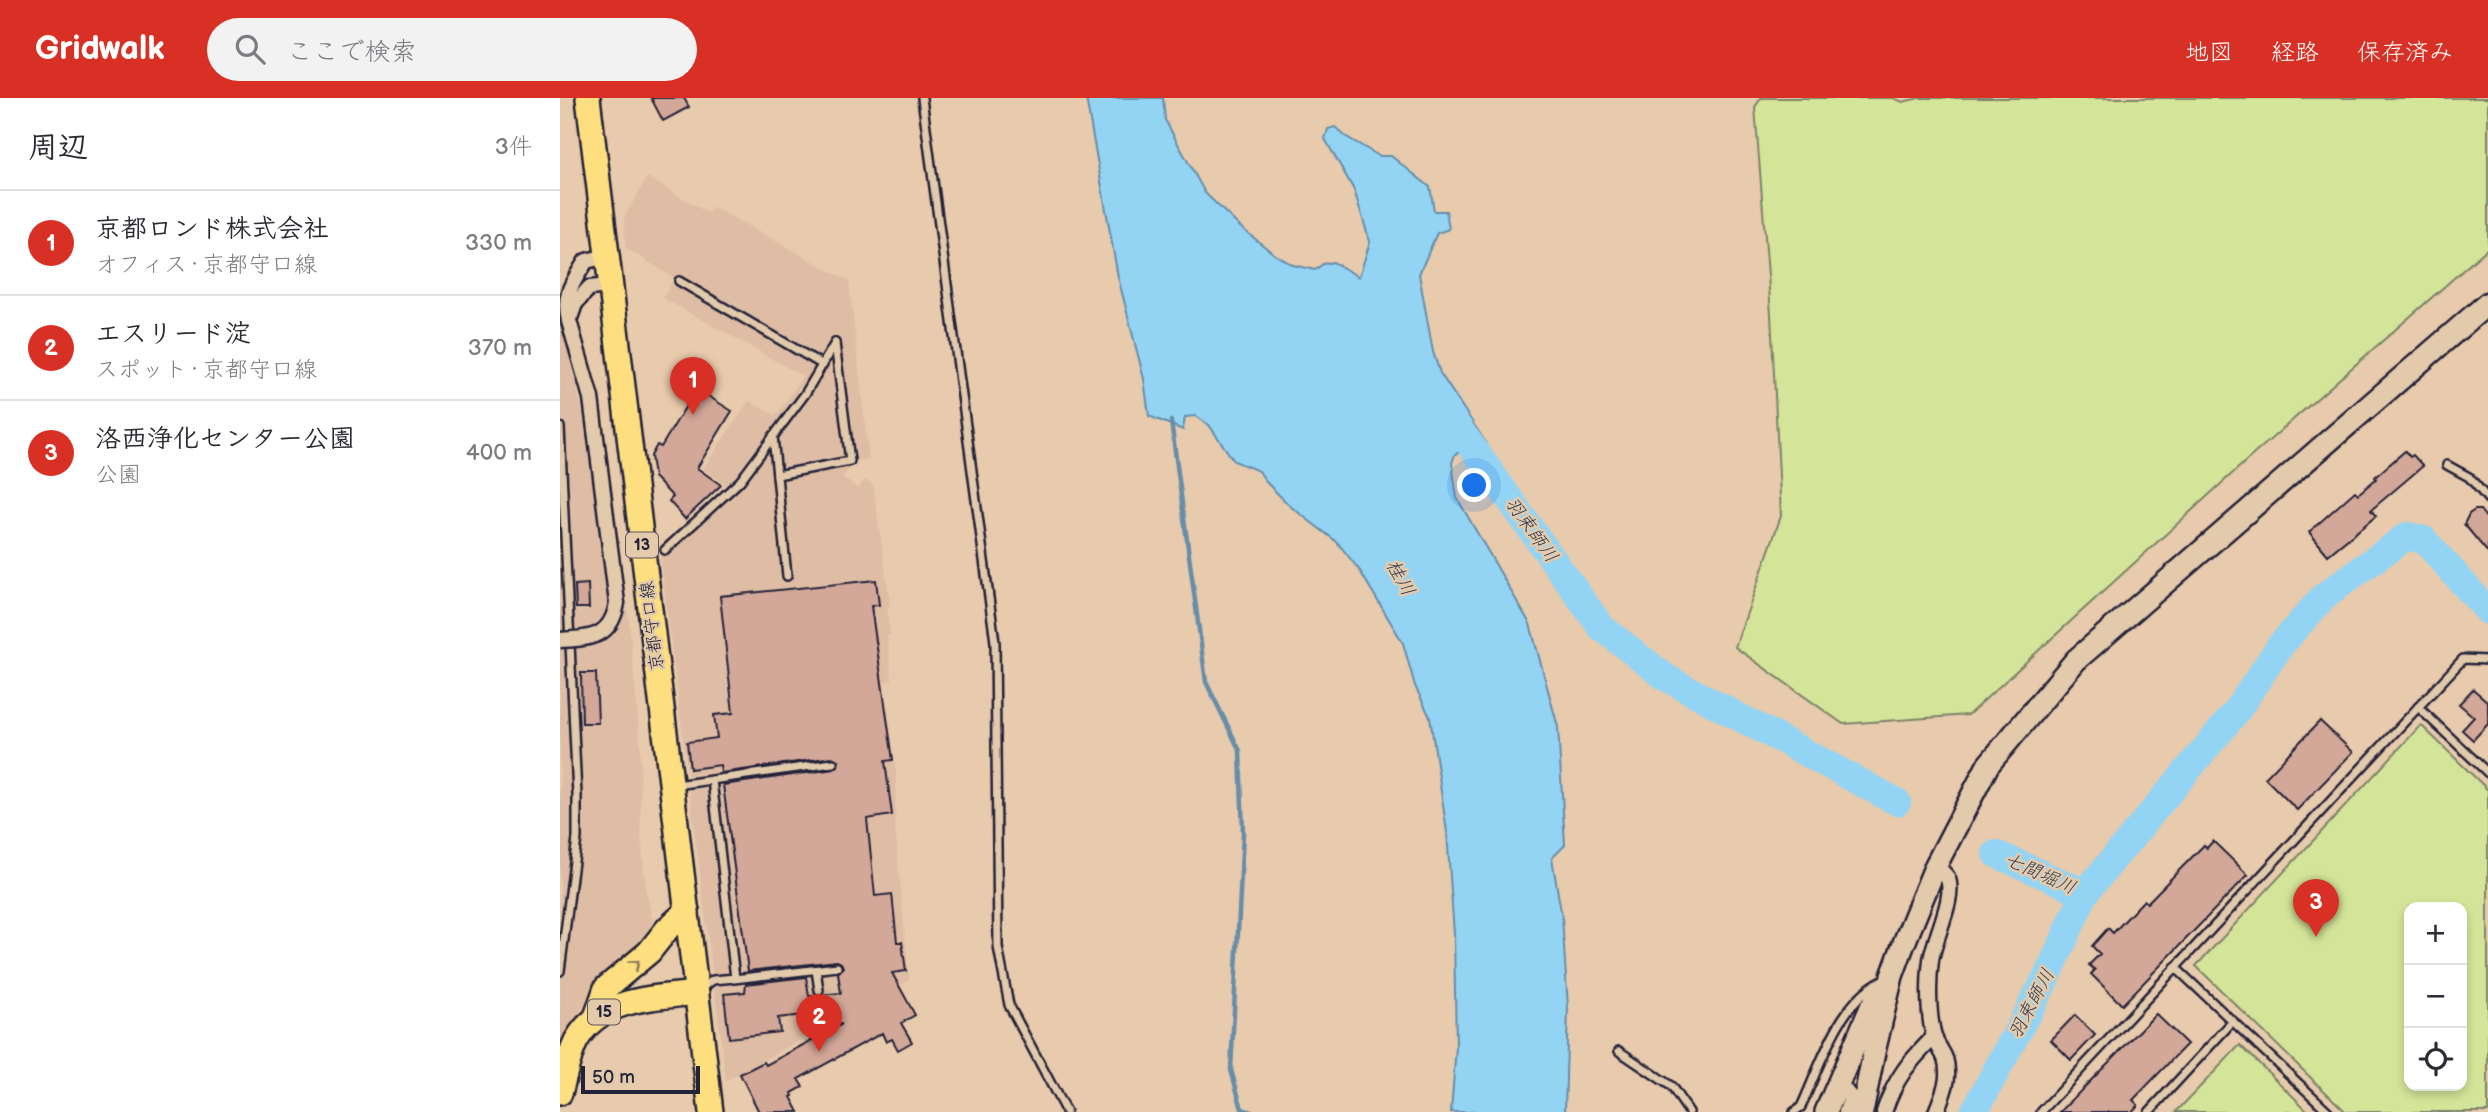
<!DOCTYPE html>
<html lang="ja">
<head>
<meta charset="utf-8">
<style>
	body { margin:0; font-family:"Balsamiq Sans","Klee One",sans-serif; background:#f2f2f3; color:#2b2b33 }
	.controls { position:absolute; right:21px; bottom:21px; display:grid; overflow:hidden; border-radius:14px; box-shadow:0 4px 10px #0003 }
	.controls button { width:63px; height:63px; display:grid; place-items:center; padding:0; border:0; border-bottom:2px solid #e1e1e2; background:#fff; color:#2b2b33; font:35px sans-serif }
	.scale { position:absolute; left:21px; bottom:18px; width:119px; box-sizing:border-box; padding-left:7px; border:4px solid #22223b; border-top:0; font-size:19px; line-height:24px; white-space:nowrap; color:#22223b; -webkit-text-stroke:5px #e2caab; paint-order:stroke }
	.you { position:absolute; left:915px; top:388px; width:24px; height:24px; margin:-18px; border:5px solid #fff; border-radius:50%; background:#1a73e8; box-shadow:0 0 0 10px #1a73e833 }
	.badge { display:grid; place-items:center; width:46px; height:46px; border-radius:50%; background:#d93025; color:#fff; font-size:23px; font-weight:700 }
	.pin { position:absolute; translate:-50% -58px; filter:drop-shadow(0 2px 4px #0008) }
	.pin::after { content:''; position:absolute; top:37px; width:24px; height:21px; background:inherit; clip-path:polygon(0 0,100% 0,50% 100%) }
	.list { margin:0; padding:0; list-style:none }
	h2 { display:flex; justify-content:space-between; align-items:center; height:91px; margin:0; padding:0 28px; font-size:30px }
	h2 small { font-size:23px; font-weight:400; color:#7c7c81 }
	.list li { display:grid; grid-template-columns:46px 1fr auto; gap:21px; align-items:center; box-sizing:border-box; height:105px; padding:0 28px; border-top:2px solid #e1e1e2 }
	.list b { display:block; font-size:26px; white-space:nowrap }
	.list p { margin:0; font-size:23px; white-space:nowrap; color:#7c7c81 }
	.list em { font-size:23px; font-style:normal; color:#7c7c81 }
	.icon { flex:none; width:38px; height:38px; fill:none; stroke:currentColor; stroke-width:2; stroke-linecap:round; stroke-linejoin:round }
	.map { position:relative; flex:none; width:1928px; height:1014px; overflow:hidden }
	header { display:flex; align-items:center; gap:42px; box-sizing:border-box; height:98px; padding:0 35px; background:#d93025; color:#fff }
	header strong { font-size:33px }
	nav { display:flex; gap:38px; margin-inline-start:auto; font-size:24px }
	.search { width:490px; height:63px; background:#f2f2f3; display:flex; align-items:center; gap:18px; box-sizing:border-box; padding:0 24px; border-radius:38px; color:#7c7c81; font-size:26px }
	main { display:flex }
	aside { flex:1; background:#fff }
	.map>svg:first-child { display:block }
	.built { fill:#debda4 }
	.green { fill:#d4e498; stroke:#7b836a; stroke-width:2; fill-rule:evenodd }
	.water { fill:#93d4f4; stroke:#668daa; stroke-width:2 }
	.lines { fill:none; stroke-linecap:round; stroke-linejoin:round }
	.stream { stroke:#668daa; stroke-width:4.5 }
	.river { stroke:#93d4f4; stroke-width:28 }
	.building { fill:#d3a899; stroke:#22223b; stroke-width:2 }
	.lane-casing { stroke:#22223b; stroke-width:12 }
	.street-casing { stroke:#22223b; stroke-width:19 }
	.secondary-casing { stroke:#22223b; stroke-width:26 }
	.primary-casing { stroke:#22223b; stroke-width:28 }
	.lane { stroke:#e2caab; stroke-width:7 }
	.street { stroke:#e2caab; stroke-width:14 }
	.secondary { stroke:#e2caab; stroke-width:21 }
	.primary { stroke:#fedf80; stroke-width:23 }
	.street-bridge-casing { stroke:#22223b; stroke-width:19; stroke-linecap:butt }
	.street-bridge { stroke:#e2caab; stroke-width:14 }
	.oneway { stroke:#90805e }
	.labels { text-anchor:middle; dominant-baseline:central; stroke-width:5; stroke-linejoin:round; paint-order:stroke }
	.shield { fill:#e2caab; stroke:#5c545d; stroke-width:2 }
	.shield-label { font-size:16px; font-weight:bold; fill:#22223b }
	.street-label { font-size:18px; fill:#22223b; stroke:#e2caab }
	.water-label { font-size:19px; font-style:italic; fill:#333d57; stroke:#e2caab }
</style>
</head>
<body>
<header>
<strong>Gridwalk</strong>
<div class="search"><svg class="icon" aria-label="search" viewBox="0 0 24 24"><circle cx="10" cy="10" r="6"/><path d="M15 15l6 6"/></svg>ここで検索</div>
<nav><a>地図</a><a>経路</a><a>保存済み</a></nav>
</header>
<main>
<aside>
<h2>周辺<small>3件</small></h2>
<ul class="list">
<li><span class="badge">1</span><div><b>京都ロンド株式会社</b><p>オフィス · 京都守口線</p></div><em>330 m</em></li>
<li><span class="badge">2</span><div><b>エスリード淀</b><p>スポット · 京都守口線</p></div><em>370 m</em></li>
<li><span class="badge">3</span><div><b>洛西浄化センター公園</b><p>公園</p></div><em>400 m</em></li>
</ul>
</aside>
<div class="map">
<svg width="1928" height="1014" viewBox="0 0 1928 1014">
	<rect width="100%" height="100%" fill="#e8caac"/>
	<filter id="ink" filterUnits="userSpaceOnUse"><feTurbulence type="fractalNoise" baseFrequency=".0143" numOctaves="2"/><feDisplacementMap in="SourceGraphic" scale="14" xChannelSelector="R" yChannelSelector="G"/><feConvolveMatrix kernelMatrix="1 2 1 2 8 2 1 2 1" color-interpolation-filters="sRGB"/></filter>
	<g filter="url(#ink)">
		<g class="built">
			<path d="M87,79L148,115L153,109L289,183L309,361L296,363L282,379L298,391L305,382L313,387L330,505L327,513L330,537L327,538L332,582L324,584L336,673L335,729L349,882L166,983L99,450L168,388L143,371L189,303L216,318L243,278L103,200L114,180L66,150L64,120Z"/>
			<path d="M0,219L27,333L41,450L68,514L80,641L81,738L86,793L95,834L28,902L15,921L0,953Z"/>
		</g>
		<g class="green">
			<path d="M1201,0H1333L1343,4L1359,0H1928V150L1686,363L1408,617L1283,626L1175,549L1221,418L1211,216L1195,9Z"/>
			<path d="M1861,627L1928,692V1014H1786L1636,868ZM1849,809H1902V988H1849Z"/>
			<path d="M1680,947L1749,1014H1616Z"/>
		</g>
		<path class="water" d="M526,0H603L605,22L645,95L679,128L714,156L733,167L755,172L763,166L773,164L799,179L810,144L794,92L765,41L768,31L775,29L785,38L819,58H831L870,89L874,113H886L889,131L877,135L859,176L873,254L880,275L926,345L895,356L892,365L897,400L970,526L998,629L1005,747L992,760L1002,820L1008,909L1005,1014H891L896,949L894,836L887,734L870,619L855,588L843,545L800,473L777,444L730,408L707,385L699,373L674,363L649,327L636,318L625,319L623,332L589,318L584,281L558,179Z"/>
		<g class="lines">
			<path class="stream" d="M611,323L646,584L680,653L683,735L671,972L682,1011L691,1014"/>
			<g class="river">
				<path d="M890,318L1041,529L1105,579L1337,704"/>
				<path d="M1436,756L1525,795"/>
				<path d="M1414,1014L1489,875L1525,795L1676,614L1720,548L1764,498L1847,438L1864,442L1928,513"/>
			</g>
		</g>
		<g class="building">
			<path d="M91,0H124L129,9L103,23Z"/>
			<path d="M140,293L172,313L137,370L161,387L125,421L109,403L113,399L94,379L91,358L97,347L101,349L132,298L136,300Z"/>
			<path d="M1845,353L1850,359L1853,357L1863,368L1811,412L1816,418L1768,457L1749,434L1795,393L1798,396L1816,381L1815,379Z"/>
			<path d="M1915,412H1920L1928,422V455L1904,426L1909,416Z"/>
			<path d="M316,482L319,507L311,508L333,662L325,663L332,717L307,721L315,798L332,796L337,844H342L346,873L332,875L355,917L341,925L352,944L338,952L332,941L326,944L322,935L238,981L243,989L232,995L233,998L231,999L239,1014H199L180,976L204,964L206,967L282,926L254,930L253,916L218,920L220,934L169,940L164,896L185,894L186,886L246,879L249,898L281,895L278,875L283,869L281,865L277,863L188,873L163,687L274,671L278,668L279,663L272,659L161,675L160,667L130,671L127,644L157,640L154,617L173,615L160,498Z"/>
			<path d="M28,486L29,510H16L15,487Z"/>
			<path d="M21,575H36L38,625H22Z"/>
			<path d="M1913,591L1928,604V626L1913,642L1902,632L1914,619L1899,606Z"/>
			<path d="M1760,623L1793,654L1737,712L1705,680Z"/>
			<path d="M1653,743L1688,777L1562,907L1531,876L1535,872L1529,867L1540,856L1532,848L1548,830L1553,835L1584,802L1587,805L1644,747L1647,750Z"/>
			<path d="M1596,916L1627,946L1573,1002L1578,1007L1572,1014H1500Z"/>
			<path d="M1515,917L1535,937L1511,962L1491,942Z"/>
		</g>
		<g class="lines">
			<g class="lane-casing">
				<g id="lane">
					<path d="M362,0L435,544L438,849L449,907L506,1014"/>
					<path d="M119,183L263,267"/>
					<path d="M0,329L17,697V740L0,873"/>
					<path d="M213,338L227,478"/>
					<path d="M1887,367L1909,379L1928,401"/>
					<path d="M217,377L290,363L275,245"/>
					<path d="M105,452L180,383L245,296L275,245"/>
					<path d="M1858,609L1928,675"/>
					<path d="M116,687L273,665"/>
					<path d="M1615,869L1769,1014"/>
					<path d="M256,872L259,892"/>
					<path d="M174,881L277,869"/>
					<path d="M140,892L153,882L175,880L152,682"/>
					<path d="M1059,953L1111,988L1129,1014"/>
					<path d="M1234,1014L1241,1009C1262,964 1280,898 1329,879"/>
					<path d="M1481,1014L1903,561L1928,562"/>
					<path d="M1589,1014L1673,923"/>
				</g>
			</g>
			<g class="street-casing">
				<g id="street">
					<path d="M9,223C3,195 12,186 26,163L47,158"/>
					<path d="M9,223L15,206L29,190L51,188"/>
					<path d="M1376,767C1379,771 1384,775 1387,779C1397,797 1374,840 1371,862C1368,883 1368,918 1374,938C1379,955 1388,954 1387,978C1387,989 1380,1003 1376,1014"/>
					<path d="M1278,984L1291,1000L1286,1014"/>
					<path d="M1324,1014C1335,980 1349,964 1374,939"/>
				</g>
			</g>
			<g class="secondary-casing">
				<g id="secondary">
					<path d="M1266,1014L1312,907L1321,894"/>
					<path d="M1302,1014L1314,954L1332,878L1344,845L1376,767L1428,667L1516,562L1928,205"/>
				</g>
			</g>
			<g class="primary-casing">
				<g id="primary">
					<path d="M28,0L151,1014"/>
					<path d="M36,919L46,890L89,854L108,830L127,813"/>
					<path d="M0,995C5,978 8,959 16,943C41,899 93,900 137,895"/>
				</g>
			</g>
			<use href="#lane" class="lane"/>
			<use href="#street" class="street"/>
			<use href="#secondary" class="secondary"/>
			<use href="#primary" class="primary"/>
			<g class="street-bridge-casing">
				<path id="street-bridge" d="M0,542C31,540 51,540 57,505L31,300L9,223"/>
			</g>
			<use href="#street-bridge" class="street-bridge"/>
		</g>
		<defs><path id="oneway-chevron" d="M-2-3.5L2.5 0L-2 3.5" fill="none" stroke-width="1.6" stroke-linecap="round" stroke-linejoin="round" transform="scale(1.75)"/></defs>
		<use class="oneway" href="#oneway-chevron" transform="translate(75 866) rotate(-40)"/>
	</g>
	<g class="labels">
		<g class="shield">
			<rect x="66" y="434.5" width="32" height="25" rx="5"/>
			<rect x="28" y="901.5" width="32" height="25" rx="5"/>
		</g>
		<g class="shield-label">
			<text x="82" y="447">13</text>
			<text x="44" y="914">15</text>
		</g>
		<g class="street-label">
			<text transform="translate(92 528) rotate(-97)">京都守口線</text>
		</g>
		<g class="water-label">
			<text transform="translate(971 432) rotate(54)">羽束師川</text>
			<text transform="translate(840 480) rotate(61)">桂川</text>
			<text transform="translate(1480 776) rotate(24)">七間堀川</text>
			<text transform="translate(1472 906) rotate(-62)">羽束師川</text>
		</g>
	</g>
</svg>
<div class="controls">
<button>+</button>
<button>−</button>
<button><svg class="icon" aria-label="locate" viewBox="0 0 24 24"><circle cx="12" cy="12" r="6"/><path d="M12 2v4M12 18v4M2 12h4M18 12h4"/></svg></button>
</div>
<div class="scale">50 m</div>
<div class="you"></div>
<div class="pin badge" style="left:133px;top:317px">1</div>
<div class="pin badge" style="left:259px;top:954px">2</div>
<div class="pin badge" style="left:1756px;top:839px">3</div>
</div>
</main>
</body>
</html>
